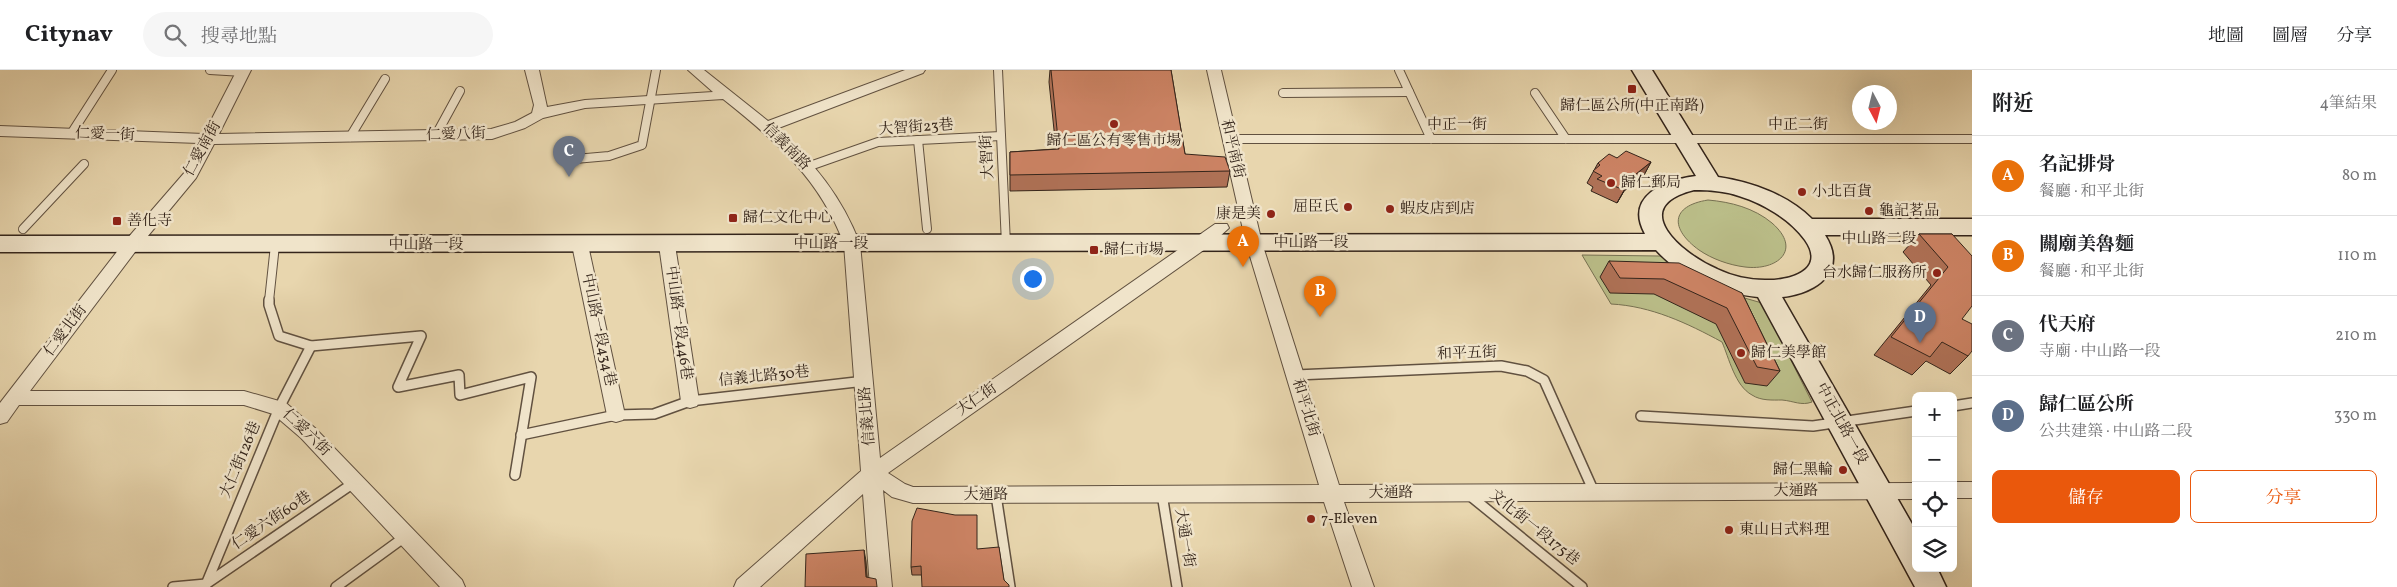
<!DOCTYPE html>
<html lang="zh-TW">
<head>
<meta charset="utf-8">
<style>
	body { margin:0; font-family:Vollkorn,"Noto Serif TC",serif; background:#f6f6f6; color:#202124 }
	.controls { position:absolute; right:15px; bottom:15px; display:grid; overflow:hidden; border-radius:8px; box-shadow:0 5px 20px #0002 }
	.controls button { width:45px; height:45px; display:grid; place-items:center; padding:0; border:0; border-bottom:1px solid #e0e0e0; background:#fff; color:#202124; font:25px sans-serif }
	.compass { position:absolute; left:1852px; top:15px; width:45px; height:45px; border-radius:50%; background:#fff; box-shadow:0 5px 20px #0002; rotate:173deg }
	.you { position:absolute; left:1032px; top:208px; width:18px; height:18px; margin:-12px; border:4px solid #fff; border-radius:50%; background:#1a73e8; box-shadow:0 0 0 8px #1a73e833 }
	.badge { display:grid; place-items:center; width:32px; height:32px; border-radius:50%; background:#ea580c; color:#fff; font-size:16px; font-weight:700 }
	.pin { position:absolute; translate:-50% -41px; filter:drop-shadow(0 1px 2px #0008) }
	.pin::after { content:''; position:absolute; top:26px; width:18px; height:15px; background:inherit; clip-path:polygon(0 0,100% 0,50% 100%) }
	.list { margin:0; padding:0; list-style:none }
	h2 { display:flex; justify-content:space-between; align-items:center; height:65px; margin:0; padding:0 20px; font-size:21px }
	h2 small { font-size:16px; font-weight:400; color:#757577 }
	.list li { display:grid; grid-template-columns:32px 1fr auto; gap:15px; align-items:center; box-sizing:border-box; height:80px; padding:0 20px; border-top:1px solid #e0e0e0 }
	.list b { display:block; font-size:19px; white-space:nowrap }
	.list p { margin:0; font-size:16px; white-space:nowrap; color:#757577 }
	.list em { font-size:16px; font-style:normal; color:#757577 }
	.actions { display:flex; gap:10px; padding:15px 20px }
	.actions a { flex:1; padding:11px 0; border:1px solid #ea580c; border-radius:8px; text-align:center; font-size:18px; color:#ea580c }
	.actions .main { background:#ea580c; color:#fff }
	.icon { flex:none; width:28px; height:28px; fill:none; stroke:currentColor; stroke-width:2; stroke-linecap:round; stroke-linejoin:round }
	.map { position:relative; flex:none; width:1972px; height:517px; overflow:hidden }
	header { display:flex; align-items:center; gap:30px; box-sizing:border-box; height:70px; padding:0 25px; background:#fff; border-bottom:1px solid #e0e0e0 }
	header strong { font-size:24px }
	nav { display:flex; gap:28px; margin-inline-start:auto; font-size:18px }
	.search { width:350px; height:45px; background:#f6f6f6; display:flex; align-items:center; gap:12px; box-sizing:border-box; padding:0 18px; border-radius:28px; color:#757577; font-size:19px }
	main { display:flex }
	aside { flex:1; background:#fff }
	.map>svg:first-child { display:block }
	.green { fill:#babd88; stroke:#777152 }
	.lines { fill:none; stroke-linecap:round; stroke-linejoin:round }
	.lane-far1-casing { stroke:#615140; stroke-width:10 }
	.lane-casing { stroke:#615140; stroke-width:12 }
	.street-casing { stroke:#615140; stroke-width:2 }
	.secondary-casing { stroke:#34251b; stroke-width:3 }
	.lane-far1 { stroke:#f0e4ca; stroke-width:8 }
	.lane { stroke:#f0e4ca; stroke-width:9 }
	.street { fill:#f0e4ca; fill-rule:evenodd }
	.secondary { fill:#f0e4ca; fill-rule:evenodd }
	.wall { fill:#af7156; stroke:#34251b }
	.shaded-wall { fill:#8f5c46; stroke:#34251b }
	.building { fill:#cc8364; stroke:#34251b }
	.poi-dot { fill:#8f2418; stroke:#f0e4ca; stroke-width:2 }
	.labels { text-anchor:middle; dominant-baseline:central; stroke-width:5; stroke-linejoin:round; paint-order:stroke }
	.poi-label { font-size:15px; fill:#34251b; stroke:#f0e4ca; text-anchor:start }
	.street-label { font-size:15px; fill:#34251b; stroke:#f0e4ca }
</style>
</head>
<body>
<header>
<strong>Citynav</strong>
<div class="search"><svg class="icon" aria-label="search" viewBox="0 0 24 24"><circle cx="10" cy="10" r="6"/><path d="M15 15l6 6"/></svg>搜尋地點</div>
<nav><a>地圖</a><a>圖層</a><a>分享</a></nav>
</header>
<main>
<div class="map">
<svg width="1972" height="517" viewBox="0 0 1972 517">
	<rect width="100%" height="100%" fill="#e8d6ae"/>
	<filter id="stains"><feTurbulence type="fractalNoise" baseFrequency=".004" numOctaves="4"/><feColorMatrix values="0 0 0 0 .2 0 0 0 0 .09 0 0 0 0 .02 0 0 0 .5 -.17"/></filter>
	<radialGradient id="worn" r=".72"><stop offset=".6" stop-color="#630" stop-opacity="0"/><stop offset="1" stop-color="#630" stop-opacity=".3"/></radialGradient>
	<g class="green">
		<path d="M1708,130C1731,132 1754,138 1772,153C1803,180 1777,201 1745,197C1729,195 1712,189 1699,180C1670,159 1670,136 1708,130Z"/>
		<path d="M1582,185L1660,186L1727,223L1762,233L1812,332C1801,336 1794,331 1782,330C1773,330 1761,331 1752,325C1735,316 1729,288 1722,272C1687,253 1651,236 1611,234Z"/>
	</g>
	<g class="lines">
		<g class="lane-far1-casing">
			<g id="lane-far1">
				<path d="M210,0L243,2"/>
				<path d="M998,0L1006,174"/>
				<path d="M1399,0L1431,69"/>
				<path d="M1283,23L1409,22"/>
				<path d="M1535,23L1566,69"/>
				<path d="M71,64L112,0"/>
				<path d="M436,65L460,21"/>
				<path d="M350,67L385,9"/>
				<path d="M1231,69H1972"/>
				<path d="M918,70L927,159"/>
				<path d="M575,89L609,86L642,75L656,0"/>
				<path d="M807,97L878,72L1001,66"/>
				<path d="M23,159L84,94"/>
				<path d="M269,231L275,175"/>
			</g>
		</g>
		<g class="lane-casing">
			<g id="lane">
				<path d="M269,230V235L279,266L311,276L421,266L398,317L459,305L460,325L531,307L515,405"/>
				<path d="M1296,305L1501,296L1527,301L1544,310L1594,422"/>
				<path d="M1953,336L1972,333"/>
				<path d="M1641,346L1813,356L1916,341"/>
				<path d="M521,365L616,345L654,344L690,331L865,311"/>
				<path d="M1162,424L1177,517"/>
				<path d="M1468,424L1582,517"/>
				<path d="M996,425L1010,517"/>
				<path d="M173,517L206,514L355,412"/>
				<path d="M205,517L279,338L311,276"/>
				<path d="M336,517L406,466"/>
			</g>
		</g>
		<g class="street-casing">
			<g id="street">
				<path d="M237,0H251L219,64L491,59L515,52L532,43L534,35L525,0H539L547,37L585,30L713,22L688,0H704L768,51L905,0H925L923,3L776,59C814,92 842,127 860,174L880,388L1215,154H1227L1229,158L1208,177L888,403L905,414L913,417L1319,415L1246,173L1207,0H1221L1262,173L1339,415L1916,413V429L1344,432L1374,517H1352L1324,432L913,433L892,427L883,420L892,517H870L863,424L760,517H734L737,510L861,401L844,174C820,109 777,72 723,29L585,38L543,48L525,58L492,69L214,74L196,108L138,178L30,321H244L286,333L315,358L462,510L465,517H440L301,368L273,344L244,335H19L7,352L0,354V333L126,170L185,102L199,73L0,66V56L204,64Z"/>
				<path d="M580,169L586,171L588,175L625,345L623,350L616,352L609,350L607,345L572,175L574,171Z"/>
				<path d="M667,169L673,171L675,175L699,331L697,336L690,338L683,336L681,331L659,175L661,171Z"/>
				<rect x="1953" y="412" width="19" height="16"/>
			</g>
		</g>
		<g class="secondary-casing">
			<path id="secondary" d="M1632,0H1652L1718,107C1752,112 1788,125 1812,149H1972V165H1825C1848,201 1817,223 1782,227L1916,461V498H1937L1946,517H1915L1758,227C1721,223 1682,209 1656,180L0,182V166L1645,164C1624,126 1665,110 1696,106ZM1694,120C1709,120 1725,121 1739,126C1762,133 1790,149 1805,170C1827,201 1788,211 1765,210C1748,210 1732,206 1717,199C1682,184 1626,137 1694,120Z"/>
		</g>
		<use href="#lane-far1" class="lane-far1"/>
		<use href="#lane" class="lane"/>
		<use href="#street" class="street"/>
		<use href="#secondary" class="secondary"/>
	</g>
	<g class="wall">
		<path d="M1050,0H1171L1185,84L1230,101L1227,117L1010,121V82L1056,79L1049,12Z"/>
		<path d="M1617,88L1651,92L1644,105L1624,121L1617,133L1591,121L1593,117L1587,113L1598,93Z"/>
		<path d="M1919,164H1952L1962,249L1968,286L1950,304L1926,291L1912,305L1874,285L1931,215L1903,182Z"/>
		<path d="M1609,191L1742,223L1780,301L1767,316L1745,313L1716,254L1654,224L1610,223L1600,207Z"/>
		<path d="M977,479L1004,510L922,505H912L911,497Z"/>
	</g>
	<g class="shaded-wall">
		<path d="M1651,92L1644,105L1624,121L1617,133L1631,108Z"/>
		<path d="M864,480L866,491L868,517L866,507Z"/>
	</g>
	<g class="building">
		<path d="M1051,0H1171L1185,84L1225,87L1230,101L1010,105V82L1059,79Z"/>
		<path d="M1626,81L1651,92L1631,108L1624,120L1597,109L1602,106L1593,101L1600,95L1598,93L1609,84L1617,88Z"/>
		<path d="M1919,164H1952L1972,186V236L1962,249L1972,254V281L1968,286L1942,272L1930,287L1891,267L1948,197Z"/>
		<path d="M1609,191L1679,193L1742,223L1780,301L1757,297L1727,238L1664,209L1620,208Z"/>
		<path d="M917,438L955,445H977V479L999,477L1004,510L1009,515V517H922L921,496L911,497L912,451Z"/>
		<path d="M864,480L866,507L876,509L877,517H805L806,484Z"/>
	</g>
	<g class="poi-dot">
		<rect x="1627" y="14" width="10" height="10" rx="2.5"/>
		<circle cx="1114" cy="54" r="5"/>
		<circle cx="1611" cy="113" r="5"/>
		<circle cx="1802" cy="122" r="5"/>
		<circle cx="1348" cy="137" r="5"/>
		<circle cx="1390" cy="139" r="5"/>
		<circle cx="1869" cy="141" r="5"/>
		<circle cx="1271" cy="144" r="5"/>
		<rect x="728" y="143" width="10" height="10" rx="2.5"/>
		<rect x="112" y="146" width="10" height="10" rx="2.5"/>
		<rect x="1089" y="175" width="10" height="10" rx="2.5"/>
		<circle cx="1937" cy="203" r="5"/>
		<circle cx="1741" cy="283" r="5"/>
		<circle cx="1843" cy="400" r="5"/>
		<circle cx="1311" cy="449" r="5"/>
		<circle cx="1729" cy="460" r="5"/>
	</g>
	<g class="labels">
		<g class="poi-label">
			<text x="1632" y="36" text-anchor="middle">歸仁區公所(中正南路)</text>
			<text x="1114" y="71" text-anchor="middle">歸仁區公有零售市場</text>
			<text x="1621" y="113">歸仁郵局</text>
			<text x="1812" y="122">小北百貨</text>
			<text x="1338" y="137" text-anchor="end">屈臣氏</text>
			<text x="1400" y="139">蝦皮店到店</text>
			<text x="1879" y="141">龜記茗品</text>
			<text x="1261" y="144" text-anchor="end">康是美</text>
			<text x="743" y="148">歸仁文化中心</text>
			<text x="127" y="151">善化寺</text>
			<text x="1104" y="180">歸仁市場</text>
			<text x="1927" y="203" text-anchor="end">台水歸仁服務所</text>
			<text x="1751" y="283">歸仁美學館</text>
			<text x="1833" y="400" text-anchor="end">歸仁黑輪</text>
			<text x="1321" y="449">7-Eleven</text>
			<text x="1739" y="460">東山日式料理</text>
		</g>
		<g class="street-label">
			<text x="1457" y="55">中正一街</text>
			<text x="1798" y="55">中正二街</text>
			<text transform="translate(916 58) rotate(-4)">大智街23巷</text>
			<text transform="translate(105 65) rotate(2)">仁愛一街</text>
			<text transform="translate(456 65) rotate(-2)">仁愛八街</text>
			<text transform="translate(786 77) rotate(45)">信義南路</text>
			<text transform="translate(203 79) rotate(-61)">仁愛南街</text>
			<text transform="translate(1232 79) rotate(77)">和平南街</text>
			<text transform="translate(988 87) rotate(-93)">大智街</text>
			<text x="1879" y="169">中山路二段</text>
			<text x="1311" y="173">中山路一段</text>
			<text x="831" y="174">中山路一段</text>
			<text x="426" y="175">中山路一段</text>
			<text transform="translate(678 253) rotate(82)">中山路一段446巷</text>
			<text transform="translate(598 260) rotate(78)">中山路一段434巷</text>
			<text transform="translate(66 261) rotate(-53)">仁愛北街</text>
			<text transform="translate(1467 284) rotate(-2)">和平五街</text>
			<text transform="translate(764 307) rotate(-6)">信義北路30巷</text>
			<text transform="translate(977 330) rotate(-35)">大仁街</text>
			<text transform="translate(1305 338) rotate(73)">和平北街</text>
			<text transform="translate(868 346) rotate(-95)">信義北路</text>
			<text transform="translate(1841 354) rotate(61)">中正北路一段</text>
			<text transform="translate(306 363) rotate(44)">仁愛六街</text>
			<text transform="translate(241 390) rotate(-67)">大仁街126巷</text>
			<text x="1796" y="421">大通路</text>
			<text x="1391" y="423">大通路</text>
			<text x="986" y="425">大通路</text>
			<text transform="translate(272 451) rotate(-34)">仁愛六街60巷</text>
			<text transform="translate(1534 458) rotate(39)">文化街一段175巷</text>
			<text transform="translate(1184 468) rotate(81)">大通一街</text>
		</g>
	</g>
	<rect width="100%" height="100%" filter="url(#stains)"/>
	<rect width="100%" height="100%" fill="url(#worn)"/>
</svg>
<div class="controls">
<button>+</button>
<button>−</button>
<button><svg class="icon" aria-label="locate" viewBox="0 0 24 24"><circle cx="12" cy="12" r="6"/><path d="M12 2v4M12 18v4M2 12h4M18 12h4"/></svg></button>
<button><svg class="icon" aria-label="layers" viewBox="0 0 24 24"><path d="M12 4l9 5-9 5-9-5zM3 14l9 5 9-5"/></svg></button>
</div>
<svg class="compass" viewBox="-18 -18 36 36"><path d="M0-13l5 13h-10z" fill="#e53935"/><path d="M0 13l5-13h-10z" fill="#757577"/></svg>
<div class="you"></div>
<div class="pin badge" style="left:1243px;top:197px;background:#e8710a">A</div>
<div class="pin badge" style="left:1320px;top:247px;background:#e8710a">B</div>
<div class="pin badge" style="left:569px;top:107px;background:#6b7280">C</div>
<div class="pin badge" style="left:1920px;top:273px;background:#5c6f8a">D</div>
</div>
<aside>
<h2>附近<small>4筆結果</small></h2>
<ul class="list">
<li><span class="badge" style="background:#e8710a">A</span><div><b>名記排骨</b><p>餐廳 · 和平北街</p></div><em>80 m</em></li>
<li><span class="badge" style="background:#e8710a">B</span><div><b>關廟美魯麵</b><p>餐廳 · 和平北街</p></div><em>110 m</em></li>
<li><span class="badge" style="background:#6b7280">C</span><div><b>代天府</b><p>寺廟 · 中山路一段</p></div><em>210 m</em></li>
<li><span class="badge" style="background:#5c6f8a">D</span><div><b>歸仁區公所</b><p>公共建築 · 中山路二段</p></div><em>330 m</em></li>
</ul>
<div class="actions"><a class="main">儲存</a><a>分享</a></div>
</aside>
</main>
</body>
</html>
